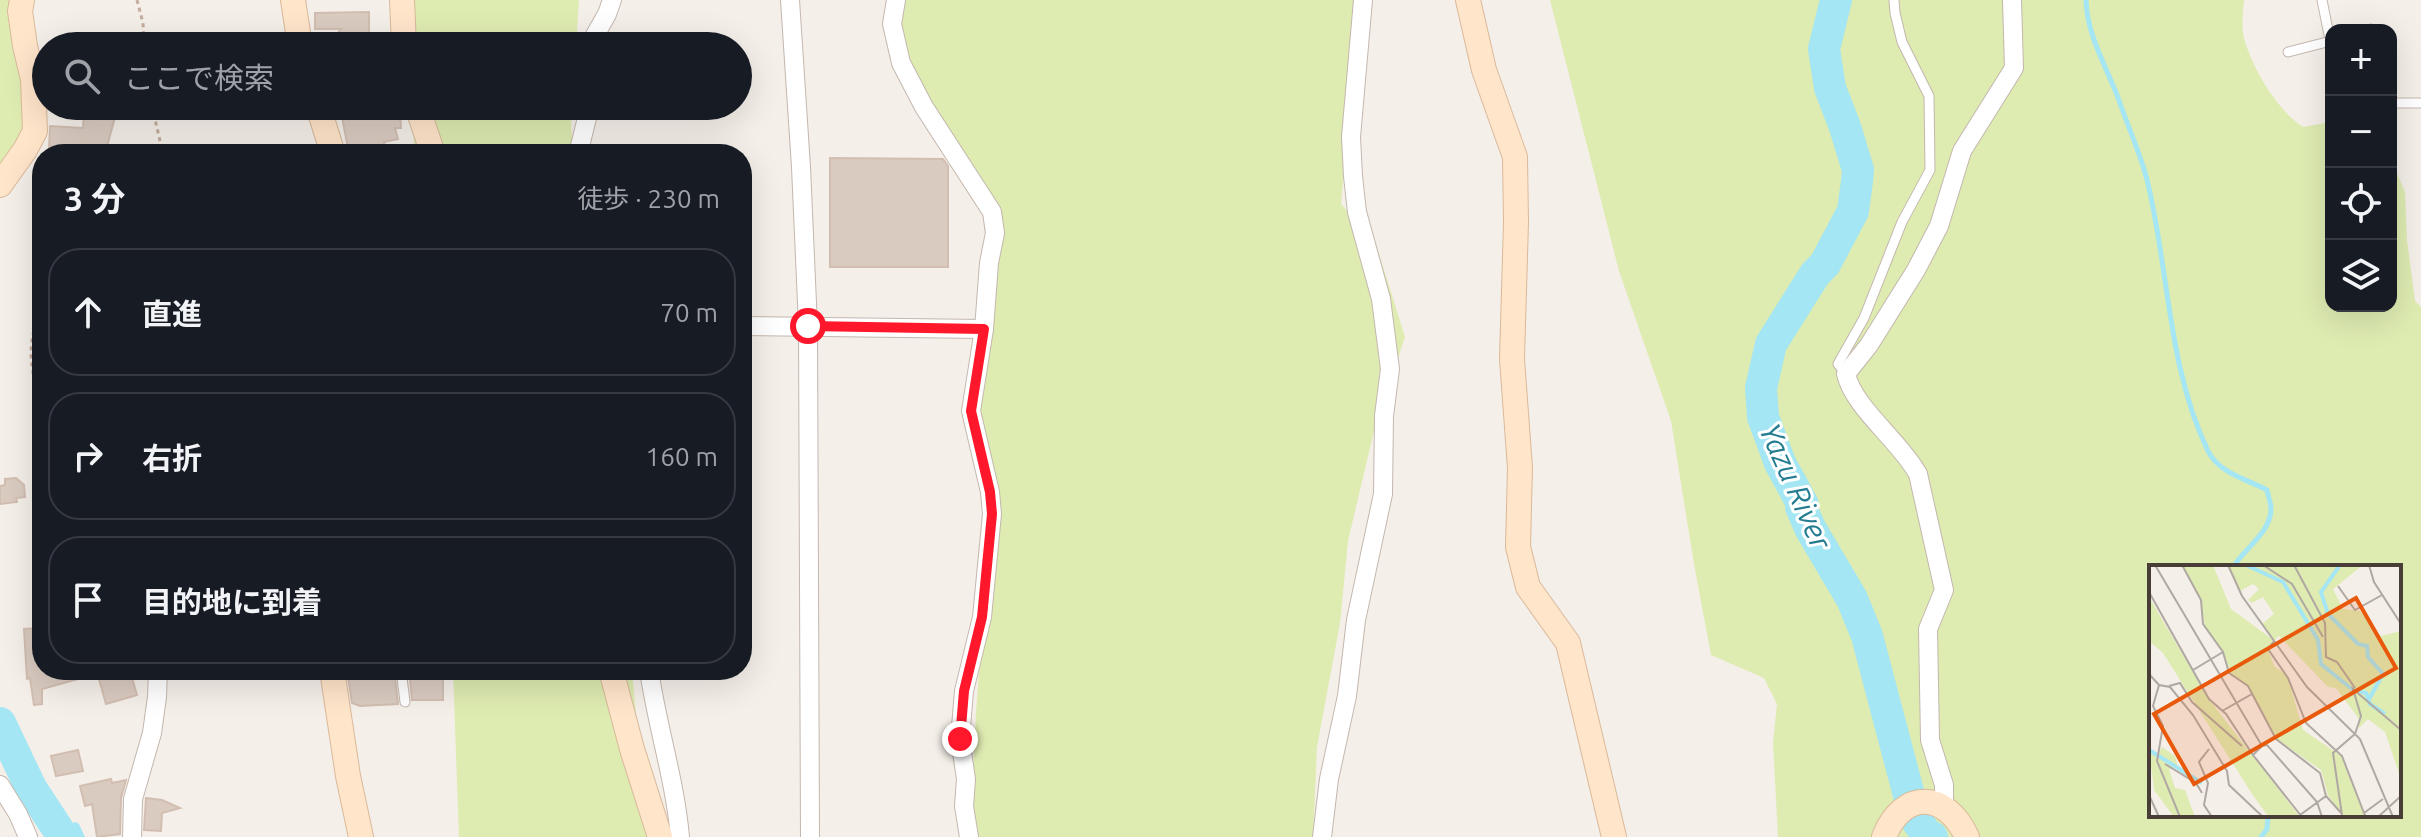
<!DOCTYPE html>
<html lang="ja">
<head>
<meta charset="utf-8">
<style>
	body { margin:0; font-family:Ubuntu,"Noto Sans JP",sans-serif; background:#242831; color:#f1f3f6 }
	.controls { position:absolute; right:24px; top:24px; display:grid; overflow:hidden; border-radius:16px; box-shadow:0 8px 32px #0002 }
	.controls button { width:72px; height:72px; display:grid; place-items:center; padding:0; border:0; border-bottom:2px solid #363941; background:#171b24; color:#f1f3f6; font:40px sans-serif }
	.stop { position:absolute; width:24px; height:24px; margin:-18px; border:6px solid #ff172b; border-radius:50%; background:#fff }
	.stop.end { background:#ff172b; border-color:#fff; box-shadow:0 2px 8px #0008 }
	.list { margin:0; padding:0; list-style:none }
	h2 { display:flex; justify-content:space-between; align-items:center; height:104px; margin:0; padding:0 32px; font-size:34px }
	h2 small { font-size:26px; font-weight:400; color:#9ea1a6 }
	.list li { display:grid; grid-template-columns:52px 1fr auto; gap:24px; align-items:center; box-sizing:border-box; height:128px; margin:0 16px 16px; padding:0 16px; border:2px solid #363941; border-radius:32px }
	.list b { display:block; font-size:30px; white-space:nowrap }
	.list em { font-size:26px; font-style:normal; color:#9ea1a6 }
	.icon { flex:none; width:44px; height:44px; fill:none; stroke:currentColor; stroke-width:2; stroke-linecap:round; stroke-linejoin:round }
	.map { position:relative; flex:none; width:2421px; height:837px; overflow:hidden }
	.search { position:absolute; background:#171b24; box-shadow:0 8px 32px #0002; left:32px; top:32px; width:720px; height:88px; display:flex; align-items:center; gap:20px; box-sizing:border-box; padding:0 28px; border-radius:44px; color:#9ea1a6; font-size:30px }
	.panel { position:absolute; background:#171b24; box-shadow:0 8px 32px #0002; left:32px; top:144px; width:720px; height:536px; border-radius:32px }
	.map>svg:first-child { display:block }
	.green { fill:#deebb1; fill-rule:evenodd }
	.water { fill:#a4e6f3 }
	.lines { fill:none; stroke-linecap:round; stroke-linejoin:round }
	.stream { stroke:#a4e6f3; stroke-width:5 }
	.river { stroke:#a4e6f3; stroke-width:32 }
	.building { fill:#dacbc1; stroke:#d2beb1; stroke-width:2 }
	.lane-casing { stroke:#c4b7ae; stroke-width:11 }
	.street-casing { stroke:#c4b7ae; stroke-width:20 }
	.secondary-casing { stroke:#dab99a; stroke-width:26 }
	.path { stroke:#c4ac9c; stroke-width:3; stroke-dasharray:4 4; stroke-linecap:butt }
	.lane { stroke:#fff; stroke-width:9 }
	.street { stroke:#fff; stroke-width:18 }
	.secondary { stroke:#ffe5ca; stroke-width:24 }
	.route { stroke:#ff172b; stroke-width:10 }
	.labels { text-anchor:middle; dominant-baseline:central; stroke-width:6; stroke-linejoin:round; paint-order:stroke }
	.water-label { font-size:30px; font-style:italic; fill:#247c90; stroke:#fff }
	.inset-river { fill:none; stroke:#a4e6f3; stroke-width:4 }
	.inset-road { fill:none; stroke:#b0a8a2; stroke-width:2 }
	.view { fill:#e8590c; fill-opacity:0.15; stroke:#e8590c; stroke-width:4 }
	.inset-edge { fill:none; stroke:#493e37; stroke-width:4 }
</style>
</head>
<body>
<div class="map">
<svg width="2421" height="837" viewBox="0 0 2421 837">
	<rect width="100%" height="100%" fill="#f5efe9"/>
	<g class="green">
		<path d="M0,0H9L28,90V134L0,185Z"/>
		<path d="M411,0H579L576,46H411Z"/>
		<path d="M898,0H1356L1353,68L1341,204L1375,241L1405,337L1374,431L1348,541L1340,623L1317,747L1313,837H970L976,713L987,567L976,414L999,233L900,58Z"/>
		<path d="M1550,0H2244C2243,12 2241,27 2244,38C2252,68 2277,110 2303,127L2331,122V306H2391V159L2405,192L2407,240L2415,301L2421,307V837H1778L1773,743L1777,704L1764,678L1711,655L1694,564L1671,421L1619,271ZM2151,567H2399V815H2151Z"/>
		<path d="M413,106H572L571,127L574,154H414Z"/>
		<path d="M453,670H632L647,837H459Z"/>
	</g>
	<path class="water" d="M76,822L79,824L85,837H48L66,825Z"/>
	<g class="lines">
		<g class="stream">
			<path d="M2086,0C2087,37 2108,69 2120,103C2129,130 2142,157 2148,184C2169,272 2168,368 2208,451C2219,473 2246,479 2267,490C2268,496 2271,503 2271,509C2271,532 2244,549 2233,567"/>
			<path d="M2261,837L2267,829L2268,815"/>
		</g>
		<g class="river">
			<path d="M1836,0L1824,49L1830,88L1845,127L1858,170L1857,181L1853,211L1825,264L1815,274L1771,344L1761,388L1763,417L1780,463L1803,505L1801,507L1810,528L1852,599L1867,636L1915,818L1927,835L1932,837"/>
			<path d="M0,723L31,788L63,837"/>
		</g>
	</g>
	<g class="building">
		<path d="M369,12V46H328L341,29H315V13Z"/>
		<path d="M340,106H377L379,115L400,113L401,128H395L398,139L384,142L386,154H349Z"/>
		<path d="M84,113L115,117L105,154H57V151L49,150L50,126L83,128Z"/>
		<path d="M830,158L943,159L948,166V267H830Z"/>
		<path d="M16,478L24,485L25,497L16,498L17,502L0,504V486L5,485V479Z"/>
		<path d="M42,628V670H95L96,674L42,689V704L34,705L30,678L27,679L24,629Z"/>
		<path d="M347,670H394L398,704L360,706L352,703Z"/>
		<path d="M130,671L137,695L106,704L99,679Z"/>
		<path d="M410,679H443V700H412Z"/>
		<path d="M78,750L83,771L56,776L51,756Z"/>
		<path d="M111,779L112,783L126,780L121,798L120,834L97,837L92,804L85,806L80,786Z"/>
		<path d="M146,798L162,800L180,808L162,813L161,831L144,830Z"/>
	</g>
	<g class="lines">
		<g class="lane-casing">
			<g id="lane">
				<path d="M2322,0L2331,45"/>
				<path d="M2367,30L2371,29"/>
				<path d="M2288,52L2331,41"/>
				<path d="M2391,103H2421"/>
				<path d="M1846,374L1838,364L1864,318L1902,222L1930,170L1929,96L1902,42L1895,13L1894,0"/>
				<path d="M401,670L405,702"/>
			</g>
		</g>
		<g class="street-casing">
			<g id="street">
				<path d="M790,0L801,167L808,326L810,837"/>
				<path d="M896,0L892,24L901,63L924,107L992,212L995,233L989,263L984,329L971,411L990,492L992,514L982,617L964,691L960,739L966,779L964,806L969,837"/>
				<path d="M589,46L607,14L612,0"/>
				<path d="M578,154L590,106"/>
				<path d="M742,326L984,329"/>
				<path d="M649,670C657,726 675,780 680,837"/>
				<path d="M0,785L18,814L28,837"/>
				<path d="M1944,806V785L1930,740L1928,629L1944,590L1918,474C1899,440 1854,408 1846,374L1869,345L1916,270L1939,226L1962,151L2014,68L2012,0"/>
				<path d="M132,837L133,799L152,733L157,697L158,670"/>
				<path d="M1322,837L1329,779L1347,696L1356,620L1383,494L1384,416L1390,369L1381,299L1357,212L1353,176L1351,137L1363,0"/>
			</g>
		</g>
		<g class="secondary-casing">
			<g id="secondary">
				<path d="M293,0L300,46"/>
				<path d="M402,0L404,46"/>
				<path d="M1468,0L1484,70L1515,157L1516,222L1512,359L1520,468L1518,547L1528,587L1568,643L1614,837"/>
				<path d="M318,106L333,154"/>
				<path d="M417,106L433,154"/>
				<path d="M0,185L25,150L35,131L33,79L25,46L20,11L22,0"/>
				<path d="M332,670L348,776L361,837"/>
				<path d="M611,670L632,749L660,837"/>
				<path d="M1884,837C1903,789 1946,791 1967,837"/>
			</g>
		</g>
		<g class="path">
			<path d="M137,0L143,23L144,46"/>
			<path d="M152,106L163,154"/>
			<path d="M42,308C27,339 28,369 42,400"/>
		</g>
		<use href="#lane" class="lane"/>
		<use href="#street" class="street"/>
		<use href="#secondary" class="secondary"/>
	</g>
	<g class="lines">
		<path class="route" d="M808,326L984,329L971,411L990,492L992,514L982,617L964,691L960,739"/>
	</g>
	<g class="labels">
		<g class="water-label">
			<text transform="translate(1796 486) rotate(66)">Yazu River</text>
		</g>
	</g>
	<g transform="translate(2149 565)">
		<rect width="252" height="252" fill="#f5efe9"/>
		<path d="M33,0H64L82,44L123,74L113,59L125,49L114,32L103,38L99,35L110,24L104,19L91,26L78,0H214L184,24L194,44L211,46L232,71L252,66V214L236,167L219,154L210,163V154L187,123L179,122L130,71L118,83L126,102L138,110L154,165L192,191L216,252H194L179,230L172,205L126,173L99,121L83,111L74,87L56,62L52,36ZM0,32L59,133L151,252H120L105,232L14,88L0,76ZM0,182L9,190L13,182L26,191L29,202L20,204L26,223L36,225L46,252H25L5,225Z" fill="#deebb1"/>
		<path class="inset-river" d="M97,0L134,17L169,75L172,99L204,125L217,128L221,139L236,149M191,0L172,27L179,49L209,79L218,81L219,92L234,109L220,134M0,185L53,218"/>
		<path class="inset-road" d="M6,0L113,181L118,180L168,237L173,252M33,0L52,35L54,59L74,87L80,108L99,121L127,174L171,208L177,231L193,249M79,0L93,31L158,122L211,174L244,252M114,0L143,19L174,72M145,0L176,58L177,92L188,97L206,123M220,0L225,17L252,59M189,21L206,45L233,30M0,27L60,134L77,149L104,190L113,181M125,76L119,84L139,113L157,158L193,191L215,248M44,105L74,87M0,109L10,120L21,122L44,150L78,206L80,220L114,252M10,120L4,141L14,161L8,196L31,252M20,121L31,118L43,137L93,181M73,146L103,129M60,184L50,197L59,218L55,240L63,252M104,190L153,252M16,199L47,218L53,228M0,230L10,252M151,250L177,231M193,250L184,188L206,169L212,151L204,124L252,165M217,252L215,248L234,234M229,252L252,231"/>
		<path class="view" d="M207,33L247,103L45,219L5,149Z"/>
		<rect width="252" height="252" class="inset-edge"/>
	</g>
</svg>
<div class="controls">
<button>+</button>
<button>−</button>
<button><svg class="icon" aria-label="locate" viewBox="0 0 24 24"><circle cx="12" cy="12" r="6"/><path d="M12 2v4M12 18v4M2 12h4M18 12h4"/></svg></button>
<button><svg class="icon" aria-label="layers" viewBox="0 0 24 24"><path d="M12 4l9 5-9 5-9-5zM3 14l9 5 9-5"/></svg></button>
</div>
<div class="stop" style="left:808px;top:326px"></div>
<div class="stop end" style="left:960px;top:739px"></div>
<div class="search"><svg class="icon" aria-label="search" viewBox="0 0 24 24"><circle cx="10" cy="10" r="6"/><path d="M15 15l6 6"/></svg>ここで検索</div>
<section class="panel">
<h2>3 分<small>徒歩 · 230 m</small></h2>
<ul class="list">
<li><svg class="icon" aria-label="ahead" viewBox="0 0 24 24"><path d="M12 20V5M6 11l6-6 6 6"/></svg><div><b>直進</b></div><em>70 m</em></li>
<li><svg class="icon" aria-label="right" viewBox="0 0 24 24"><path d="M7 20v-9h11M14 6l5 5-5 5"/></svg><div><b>右折</b></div><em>160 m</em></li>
<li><svg class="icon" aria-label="arrive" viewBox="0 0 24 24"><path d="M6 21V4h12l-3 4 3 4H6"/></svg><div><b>目的地に到着</b></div></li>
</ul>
</section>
</div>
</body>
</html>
